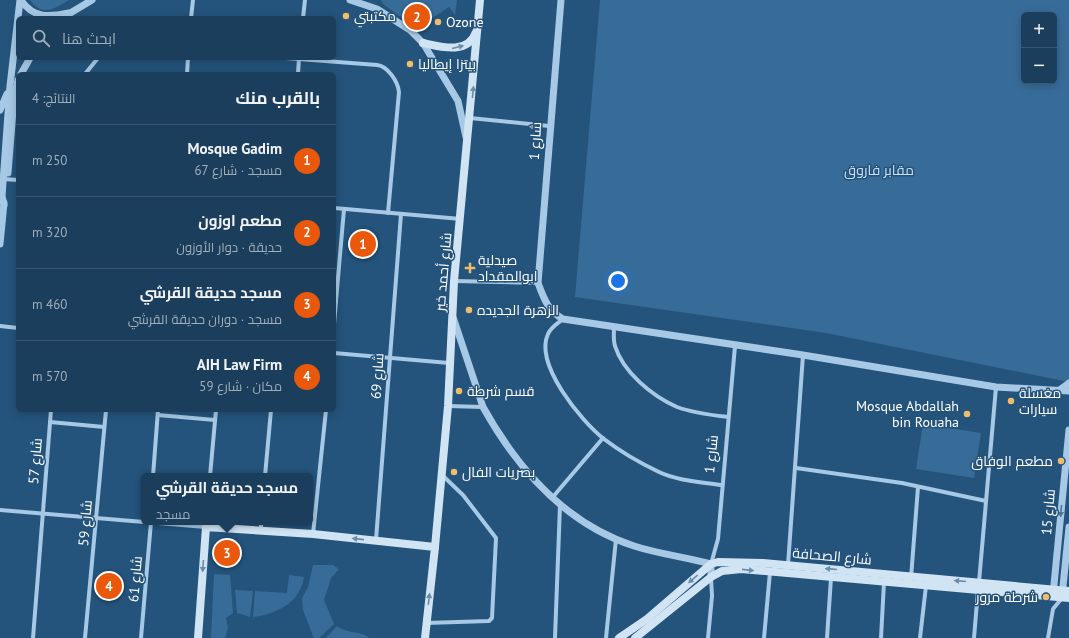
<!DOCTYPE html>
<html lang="ar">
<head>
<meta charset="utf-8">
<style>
	body { margin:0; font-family:"PT Sans",Cairo,sans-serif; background:#284965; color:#f1f3f6; direction:rtl }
	.controls { position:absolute; right:12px; top:12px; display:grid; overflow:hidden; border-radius:6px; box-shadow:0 2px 10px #0003 }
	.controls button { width:36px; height:36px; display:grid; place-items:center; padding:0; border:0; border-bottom:1px solid #395772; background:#1b3e5c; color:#f1f3f6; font:20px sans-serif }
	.you { position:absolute; left:618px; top:281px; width:14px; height:14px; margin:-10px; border:3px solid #fff; border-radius:50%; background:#1a73e8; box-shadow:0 0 0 6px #1a73e833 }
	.badge { display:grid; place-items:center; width:26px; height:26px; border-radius:50%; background:#ea580c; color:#fff; font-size:13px; font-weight:700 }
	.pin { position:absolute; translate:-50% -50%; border:2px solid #fff; box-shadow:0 1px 4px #0006 }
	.popup { position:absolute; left:141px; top:473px; width:172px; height:52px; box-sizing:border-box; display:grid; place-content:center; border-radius:6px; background:#1b3e5c; filter:drop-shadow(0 1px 3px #0005); font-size:13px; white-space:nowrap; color:#a0aebb }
	.popup b { font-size:15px; color:#f1f3f6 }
	.popup::after { content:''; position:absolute; left:50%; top:100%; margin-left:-8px; border:8px solid transparent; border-top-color:#1b3e5c }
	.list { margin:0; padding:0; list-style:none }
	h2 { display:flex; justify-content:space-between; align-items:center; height:52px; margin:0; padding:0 16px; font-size:17px }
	h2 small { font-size:13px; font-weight:400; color:#a0aebb }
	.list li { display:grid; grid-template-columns:26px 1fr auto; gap:12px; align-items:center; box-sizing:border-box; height:72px; padding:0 16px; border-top:1px solid #395772 }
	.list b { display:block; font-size:15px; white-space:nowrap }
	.list p { margin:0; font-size:13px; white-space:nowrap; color:#a0aebb }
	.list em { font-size:13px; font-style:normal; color:#a0aebb }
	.icon { flex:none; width:22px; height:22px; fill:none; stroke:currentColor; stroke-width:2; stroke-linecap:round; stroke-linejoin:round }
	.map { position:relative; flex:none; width:1069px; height:638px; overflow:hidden; direction:ltr }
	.search { position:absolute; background:#1b3e5c; box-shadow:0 2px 10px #0003; left:16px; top:16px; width:320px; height:44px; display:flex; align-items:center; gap:10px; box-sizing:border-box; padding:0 14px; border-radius:6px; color:#a0aebb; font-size:15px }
	.panel { position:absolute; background:#1b3e5c; box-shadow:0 2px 10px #0003; left:16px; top:72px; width:320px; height:340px; border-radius:6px; direction:rtl }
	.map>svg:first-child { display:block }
	.green { fill:#386c98; fill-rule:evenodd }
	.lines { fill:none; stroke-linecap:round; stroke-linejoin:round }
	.minor { stroke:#a7c9e5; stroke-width:4 }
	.tertiary { stroke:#a7c9e5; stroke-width:7 }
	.secondary { stroke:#d1e4f4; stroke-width:8 }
	.oneway { fill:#698dab }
	.oneway2 { fill:#4b769b }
	.poi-dot { fill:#efbc6b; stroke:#24537b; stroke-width:1.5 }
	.labels { text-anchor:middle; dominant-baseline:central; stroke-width:3; stroke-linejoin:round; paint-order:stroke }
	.poi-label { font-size:14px; fill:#fff; stroke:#24537b; text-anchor:start }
	.street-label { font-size:14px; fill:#fff; stroke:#24537b }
	.park-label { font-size:14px; fill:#cae1f4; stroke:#24537b }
</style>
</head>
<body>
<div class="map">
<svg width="1069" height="638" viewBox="0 0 1069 638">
	<rect width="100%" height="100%" fill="#24537b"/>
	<g class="green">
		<path d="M30,0H69C54,9 42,17 30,0Z"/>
		<path d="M381,0H457L455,15L449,7L431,19H419L417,29L383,4Z"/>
		<path d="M600,0H1069V382L826,333L575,297ZM1024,15H1054V81H1024Z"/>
		<path d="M923,424L981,433L974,478L916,469Z"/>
		<path d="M313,565H333L339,569L331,578L324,600L334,624L319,638H314L313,636L303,610L302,598L308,587Z"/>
		<path d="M214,574L230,575L233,613L226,618L228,628L225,638H211Z"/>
		<path d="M289,575L304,577C300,603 277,614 253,617L255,591L287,593Z"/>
		<path d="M235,590L253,591L250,617L237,613Z"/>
		<path d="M337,626C347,634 363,631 369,638H326Z"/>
	</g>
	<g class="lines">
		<g class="minor">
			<path d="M191,18L193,0"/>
			<path d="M303,18L305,0"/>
			<path d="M286,58L377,65C388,66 398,82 399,92L388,213"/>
			<path d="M85,74L98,58"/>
			<path d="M187,74L188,58"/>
			<path d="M298,74L299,58"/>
			<path d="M470,118L549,126"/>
			<path d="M3,179L18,180"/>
			<path d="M334,208L461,219"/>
			<path d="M454,281L538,283"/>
			<path d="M563,319C558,323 550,328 548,334C534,364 581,421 604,439C621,452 640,463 659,472C678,481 701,482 721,485"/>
			<path d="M334,324L344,209"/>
			<path d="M0,326L18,328"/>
			<path d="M614,327C614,334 613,339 615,346C623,372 652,396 677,407C693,413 711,415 728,417"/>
			<path d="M334,353L449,363"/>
			<path d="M448,406L483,407"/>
			<path d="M158,415L215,420"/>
			<path d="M50,422L104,427"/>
			<path d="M796,468L902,483L986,501"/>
			<path d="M153,476L158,410"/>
			<path d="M210,476L216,410"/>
			<path d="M265,476L271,410"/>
			<path d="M552,498L603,438"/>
			<path d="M0,510L144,522"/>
			<path d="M145,522L206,527V522"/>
			<path d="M261,530V522"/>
			<path d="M313,534L326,410"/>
			<path d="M376,540L401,214"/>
			<path d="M711,564L718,539L735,346"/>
			<path d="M788,565L803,355"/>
			<path d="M911,578L918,487"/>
			<path d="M979,582L996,387"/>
			<path d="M426,623L489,621L492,618L496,538L463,495L442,475"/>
			<path d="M33,638L51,410"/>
			<path d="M85,638L106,410"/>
			<path d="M141,638L151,522"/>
			<path d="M555,638L560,505"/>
			<path d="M606,638L616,539"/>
			<path d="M708,638L712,596L711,577"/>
			<path d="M764,638L770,572"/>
			<path d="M827,638L831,578"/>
			<path d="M881,638L884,582"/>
			<path d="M920,638L926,586"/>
			<path d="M974,638L978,590"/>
			<path d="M1048,638L1053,609L1062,598"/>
		</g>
		<g class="tertiary">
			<path d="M21,0C33,19 50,17 69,13"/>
			<path d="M350,0L377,9L410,30L423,43L458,101L466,137"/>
			<path d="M561,0L538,283C544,299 548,311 563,319L803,355L996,387L1069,391"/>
			<path d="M67,15L92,0"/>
			<path d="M21,74L30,58"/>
			<path d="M0,110L7,94"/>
			<path d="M8,173L14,98L18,80"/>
			<path d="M4,205L2,196L10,86L20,0"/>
			<path d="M0,244L4,203"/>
			<path d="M453,317L483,407C517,468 566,524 634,546C659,554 685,557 711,564V577"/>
			<path d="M1058,391L1069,383"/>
			<path d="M1053,595L1069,430"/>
			<path d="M1062,596L1069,527"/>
		</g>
		<g class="secondary">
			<path d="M423,43C441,47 468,55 476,32"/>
			<path d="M435,547L448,406L454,281L480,0"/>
			<path d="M198,638L206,527L313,534L435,547L425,638"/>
			<path d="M619,638L647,619L711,564L718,562L763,563L1069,591"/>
			<path d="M635,638L711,577L722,571L741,569L1069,598"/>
		</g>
	</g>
	<defs><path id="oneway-solid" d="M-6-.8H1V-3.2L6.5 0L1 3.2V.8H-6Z"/></defs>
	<g class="oneway">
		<use href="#oneway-solid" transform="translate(458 47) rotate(-14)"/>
		<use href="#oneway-solid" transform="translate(473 92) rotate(-85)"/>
		<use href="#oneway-solid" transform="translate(358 539) rotate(-174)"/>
		<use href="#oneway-solid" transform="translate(203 566) rotate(94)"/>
		<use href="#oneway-solid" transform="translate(831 569) rotate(-175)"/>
		<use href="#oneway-solid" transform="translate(748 570) rotate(6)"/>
		<use href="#oneway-solid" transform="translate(693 579) rotate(140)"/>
		<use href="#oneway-solid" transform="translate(960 581) rotate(-175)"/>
		<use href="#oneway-solid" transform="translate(429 599) rotate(-83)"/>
	</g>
	<use class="oneway2" href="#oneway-solid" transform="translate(1061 511) rotate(95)"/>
	<g class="poi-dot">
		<circle cx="346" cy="16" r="4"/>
		<circle cx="438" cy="22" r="4"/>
		<circle cx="410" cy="64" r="4"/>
		<path d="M468 262h4v4h4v4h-4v4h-4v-4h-4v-4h4z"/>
		<circle cx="469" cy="310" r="4"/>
		<circle cx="459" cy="391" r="4"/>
		<circle cx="1011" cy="401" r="4"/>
		<circle cx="967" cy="414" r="4"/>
		<circle cx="1061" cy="461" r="4"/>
		<circle cx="454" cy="472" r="4"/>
		<circle cx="1046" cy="597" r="4"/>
	</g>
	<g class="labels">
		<g class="poi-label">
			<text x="354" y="16">مكتبتي</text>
			<text x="446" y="22">Ozone</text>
			<text x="418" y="64">بيتزا إيطاليا</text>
			<text x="478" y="260">صيدلية<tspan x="478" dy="16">ابوالمقداد</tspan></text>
			<text x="477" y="310">الزهرة الجديده</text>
			<text x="467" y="391">قسم شرطة</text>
			<text x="1019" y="393">مغسلة<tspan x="1019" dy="16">سيارات</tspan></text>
			<text x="959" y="406" text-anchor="end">Mosque Abdallah<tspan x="959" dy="16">bin Rouaha</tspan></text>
			<text x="1053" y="461" text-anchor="end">مطعم الوفاق</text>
			<text x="462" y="472">بصريات الفال</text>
			<text x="1038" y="597" text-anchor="end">شرطة مرور</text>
		</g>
		<g class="street-label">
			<text transform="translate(535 141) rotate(-86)">شارع 1</text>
			<text transform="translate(443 272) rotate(-85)">شارع أحمد خير</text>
			<text transform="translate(377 376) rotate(-86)">شارع 69</text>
			<text transform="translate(711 454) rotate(-84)">شارع 1</text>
			<text transform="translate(35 461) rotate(-85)">شارع 57</text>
			<text transform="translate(1048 512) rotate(-85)">شارع 15</text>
			<text transform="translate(85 523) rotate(-85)">شارع 59</text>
			<text transform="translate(832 556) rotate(5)">شارع الصحافة</text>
			<text transform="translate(135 579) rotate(-85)">شارع 61</text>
		</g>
		<g class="park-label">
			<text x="879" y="170">مقابر فاروق</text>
		</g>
	</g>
</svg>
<div class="controls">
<button>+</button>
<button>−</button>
</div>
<div class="you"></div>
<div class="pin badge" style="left:363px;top:244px">1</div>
<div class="pin badge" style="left:417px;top:17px">2</div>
<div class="pin badge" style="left:227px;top:553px">3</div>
<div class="popup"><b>مسجد حديقة القرشي</b>مسجد</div>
<div class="pin badge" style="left:109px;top:586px">4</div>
<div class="search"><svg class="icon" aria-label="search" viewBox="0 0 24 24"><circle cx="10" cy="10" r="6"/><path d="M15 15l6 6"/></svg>ابحث هنا</div>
<section class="panel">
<h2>بالقرب منك<small>النتائج: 4</small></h2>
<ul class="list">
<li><span class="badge">1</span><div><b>Mosque Gadim</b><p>مسجد · شارع 67</p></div><em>250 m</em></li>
<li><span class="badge">2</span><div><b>مطعم اوزون</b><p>حديقة · دوار الأوزون</p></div><em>320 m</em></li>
<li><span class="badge">3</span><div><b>مسجد حديقة القرشي</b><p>مسجد · دوران حديقة القرشي</p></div><em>460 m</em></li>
<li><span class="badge">4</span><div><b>AIH Law Firm</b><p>مكان · شارع 59</p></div><em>570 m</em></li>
</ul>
</section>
</div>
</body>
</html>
